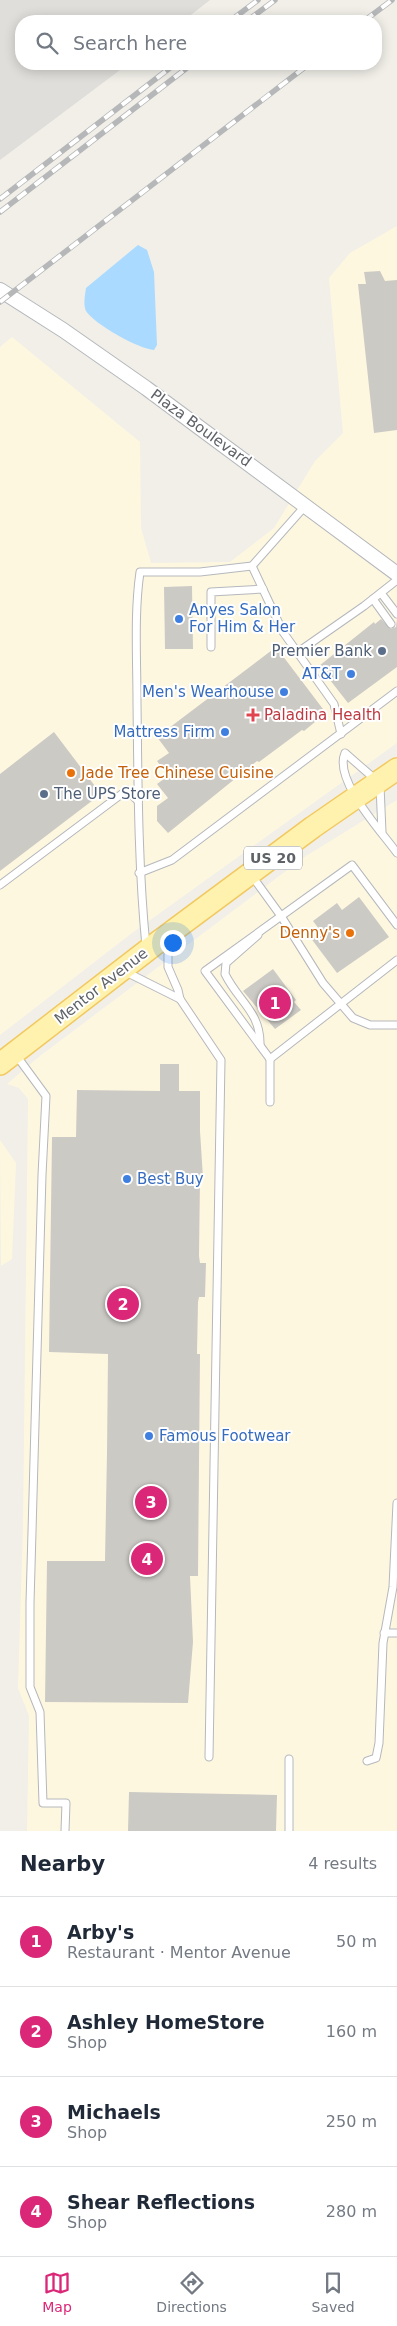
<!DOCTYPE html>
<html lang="en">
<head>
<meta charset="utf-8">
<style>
	body { margin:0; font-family:"DejaVu Sans",sans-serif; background:#f2f2f3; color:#1f2937 }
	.you { position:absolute; left:172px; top:942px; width:18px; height:18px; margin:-12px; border:4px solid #fff; border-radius:50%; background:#1a73e8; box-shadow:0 0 0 8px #1a73e833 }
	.badge { display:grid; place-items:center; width:32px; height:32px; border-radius:50%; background:#db2777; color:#fff; font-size:16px; font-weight:700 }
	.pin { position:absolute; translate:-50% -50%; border:2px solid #fff; box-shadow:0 1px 5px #0006 }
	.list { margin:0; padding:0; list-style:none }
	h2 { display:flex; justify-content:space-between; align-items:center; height:65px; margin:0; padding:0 20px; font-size:21px }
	h2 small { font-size:16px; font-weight:400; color:#747a83 }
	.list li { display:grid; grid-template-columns:32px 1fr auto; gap:15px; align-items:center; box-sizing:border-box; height:90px; padding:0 20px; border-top:1px solid #e0e1e3 }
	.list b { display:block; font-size:19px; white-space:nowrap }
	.list p { margin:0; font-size:16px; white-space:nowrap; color:#747a83 }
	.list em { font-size:16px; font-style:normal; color:#747a83 }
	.icon { flex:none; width:28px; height:28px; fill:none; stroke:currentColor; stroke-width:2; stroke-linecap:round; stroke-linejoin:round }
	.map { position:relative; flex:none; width:397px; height:1831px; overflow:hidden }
	.search { position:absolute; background:#fff; box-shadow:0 2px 12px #0003; left:15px; right:15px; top:15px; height:55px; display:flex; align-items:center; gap:12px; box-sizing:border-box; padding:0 18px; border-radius:20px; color:#747a83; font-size:19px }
	.sheet { height:425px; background:#fff }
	nav { display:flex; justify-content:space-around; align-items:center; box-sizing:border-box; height:70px; border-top:1px solid #e0e1e3; background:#fff; font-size:14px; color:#747a83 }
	nav a { display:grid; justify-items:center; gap:2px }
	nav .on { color:#db2777 }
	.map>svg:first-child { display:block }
	.commercial { fill:#fef7e0 }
	.industrial { fill:#e0deda }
	.water { fill:#aadaff }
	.building { fill:#cccac5 }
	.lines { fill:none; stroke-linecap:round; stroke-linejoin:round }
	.lane-casing { stroke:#b5b8bc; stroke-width:9 }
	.street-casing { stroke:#b5b8bc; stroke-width:16 }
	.primary-casing { stroke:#f2c960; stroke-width:24 }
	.lane { stroke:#fff; stroke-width:7 }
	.street { stroke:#fff; stroke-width:14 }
	.primary { stroke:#fff2af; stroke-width:21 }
	.rail-casing { stroke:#b6b7b8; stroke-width:5.5 }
	.rail { stroke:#fff; stroke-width:4; stroke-dasharray:11; stroke-linecap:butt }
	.shop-dot { fill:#3f7fe0; stroke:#fff; stroke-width:2 }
	.service-dot { fill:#5c6f8a; stroke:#fff; stroke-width:2 }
	.health-dot { fill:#e0444e; stroke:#fff; stroke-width:2 }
	.food-dot { fill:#e8710a; stroke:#fff; stroke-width:2 }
	.labels { text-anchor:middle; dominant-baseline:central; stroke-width:4; stroke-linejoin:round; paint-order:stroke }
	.shield { fill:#fff; stroke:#8f9295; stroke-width:1 }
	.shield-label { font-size:14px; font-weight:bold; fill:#5f6368 }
	.street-label { font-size:15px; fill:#5f6368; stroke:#fff }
	.shop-label { font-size:15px; fill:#366cbe; stroke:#fff; text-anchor:start }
	.service-label { font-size:15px; fill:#4e5e75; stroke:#fff; text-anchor:end }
	.health-label { font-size:15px; fill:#be3a42; stroke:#fff; text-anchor:start }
	.food-label { font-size:15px; fill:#c56008; stroke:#fff; text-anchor:start }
</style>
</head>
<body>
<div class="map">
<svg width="397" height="1831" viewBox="0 0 397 1831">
	<rect width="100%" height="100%" fill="#f1efe8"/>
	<g class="commercial">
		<path d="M397,226V743L132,933L0,1035V347L12,337L140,442L141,528L151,563L230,562L274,528L315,461L343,433L329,278L350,253Z"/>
		<path d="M397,800V1831H27L29,1716L18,1688L23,1528L28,1099L19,1088L7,1084L40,1056L306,856Z"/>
		<path d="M0,1140L16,1163L12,1259L1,1266Z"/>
	</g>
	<path class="industrial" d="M0,0H210L183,21H21V64H128L0,160Z"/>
	<path class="water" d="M138,245L147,250L154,272L157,345L154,350C139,349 94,324 86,311C83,305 85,295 86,288Z"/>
	<g class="building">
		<path d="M380,271L385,281L397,280V430L374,433L358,284H366L364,272Z"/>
		<path d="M192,586L193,649H165L164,587Z"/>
		<path d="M381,619L391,629L396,627L397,619V667L348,703L319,666L374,622L375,624Z"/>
		<path d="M276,647L326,713L304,731L302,730L259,762L257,761L168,833L157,821V806L168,798L157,784L168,776L157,761L169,753L157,737Z"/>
		<path d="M54,732L101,794L0,871V774Z"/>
		<path d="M359,897L389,937L337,973L310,937L319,929L313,921L337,903L342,910Z"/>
		<path d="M273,969L296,1000L294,1002L301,1010L275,1029L243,991Z"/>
		<path d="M160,1064H179V1091H200V1131L203,1178L200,1180L199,1256L200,1263H206L205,1297H199L198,1302L197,1354H200L198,1576H190L193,1642L188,1703L45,1702L47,1561H105L107,1452L108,1354L49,1352L52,1137H76L77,1090L160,1091Z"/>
		<path d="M129,1792L277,1795L276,1831H128Z"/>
	</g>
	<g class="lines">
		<g class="lane-casing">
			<g id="lane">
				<path d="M252,566L283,632L334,704L341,734"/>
				<path d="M381,593L397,614"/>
				<path d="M373,599L391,624"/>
				<path d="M211,647V592L263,589"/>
				<path d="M298,652L364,606L397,580"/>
				<path d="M376,780L345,753C333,780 382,832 397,853"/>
				<path d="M380,786L382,832"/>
				<path d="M139,873L172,860L397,691"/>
				<path d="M252,876L281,916L323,983L353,1018L370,1025H397"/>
				<path d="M0,885L127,790L138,801"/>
				<path d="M258,935L226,963L225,974C238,1001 261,1012 260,1045"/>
				<path d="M168,940V967L178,990L180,999L221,1060L209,1757"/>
				<path d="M146,946C138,865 138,784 137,702C137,659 134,614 140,572H200L252,566L306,505"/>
				<path d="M124,971L180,999"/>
				<path d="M16,1055L46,1096L42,1175L30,1603V1687L40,1712L43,1803H66L65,1831"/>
				<path d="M270,1059L205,971L352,865L397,925"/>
				<path d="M270,1102V1059L397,960"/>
				<path d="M384,1633H397"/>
				<path d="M367,1761L376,1758L379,1743L383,1643L393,1587L397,1503"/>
				<path d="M289,1831V1759"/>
			</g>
		</g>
		<g class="street-casing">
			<path id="street" d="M0,290L63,330L146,388L397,574"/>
		</g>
		<g class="primary-casing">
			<path id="primary" d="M0,1064L158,942L313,827L397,769"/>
		</g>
		<use href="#lane" class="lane"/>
		<use href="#street" class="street"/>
		<use href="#primary" class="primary"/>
		<g class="rail-casing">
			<g id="rail">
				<path d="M230,21L258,0"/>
				<path d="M247,21L275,0"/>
				<path d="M364,21L392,0"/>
				<path d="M0,199L175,64"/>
				<path d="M0,212L192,64"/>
				<path d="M0,302L309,64"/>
			</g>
		</g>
		<use href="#rail" class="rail"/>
	</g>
	<g class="shop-dot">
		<circle cx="179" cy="619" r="5"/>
		<circle cx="351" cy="674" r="5"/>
		<circle cx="284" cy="692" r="5"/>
		<circle cx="225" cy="732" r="5"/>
		<circle cx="127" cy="1179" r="5"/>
		<circle cx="149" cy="1436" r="5"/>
	</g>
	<g class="service-dot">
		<circle cx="382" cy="651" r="5"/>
		<circle cx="44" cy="794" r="5"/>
	</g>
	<path class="health-dot" d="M250.5 707.5h5v5h5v5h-5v5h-5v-5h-5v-5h5z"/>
	<g class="food-dot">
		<circle cx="71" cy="773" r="5"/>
		<circle cx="350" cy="933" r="5"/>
	</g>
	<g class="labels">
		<rect class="shield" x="244" y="846.5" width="58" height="23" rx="4"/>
		<g class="shield-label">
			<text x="273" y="858">US 20</text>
		</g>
		<g class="street-label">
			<text transform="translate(201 428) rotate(36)">Plaza Boulevard</text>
			<text transform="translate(101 986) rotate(-38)">Mentor Avenue</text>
		</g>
		<g class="shop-label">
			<text x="189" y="610">Anyes Salon<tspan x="189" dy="17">For Him &amp; Her</tspan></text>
			<text x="341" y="674" text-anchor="end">AT&amp;T</text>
			<text x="274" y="692" text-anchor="end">Men's Wearhouse</text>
			<text x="215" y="732" text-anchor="end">Mattress Firm</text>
			<text x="137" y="1179">Best Buy</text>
			<text x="159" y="1436">Famous Footwear</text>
		</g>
		<g class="service-label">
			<text x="372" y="651">Premier Bank</text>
			<text x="54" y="794" text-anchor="start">The UPS Store</text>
		</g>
		<g class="health-label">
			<text x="264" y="715">Paladina Health</text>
		</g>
		<g class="food-label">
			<text x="81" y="773">Jade Tree Chinese Cuisine</text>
			<text x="340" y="933" text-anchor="end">Denny's</text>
		</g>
	</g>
</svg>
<div class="you"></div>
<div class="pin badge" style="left:275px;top:1003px">1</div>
<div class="pin badge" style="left:123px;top:1304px">2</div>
<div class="pin badge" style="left:151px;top:1502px">3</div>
<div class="pin badge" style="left:147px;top:1559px">4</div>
<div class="search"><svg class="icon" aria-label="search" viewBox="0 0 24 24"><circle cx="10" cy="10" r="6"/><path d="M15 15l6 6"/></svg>Search here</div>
</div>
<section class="sheet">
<h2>Nearby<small>4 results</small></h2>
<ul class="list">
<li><span class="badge">1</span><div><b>Arby's</b><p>Restaurant · Mentor Avenue</p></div><em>50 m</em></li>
<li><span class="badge">2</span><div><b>Ashley HomeStore</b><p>Shop</p></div><em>160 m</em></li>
<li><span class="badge">3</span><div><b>Michaels</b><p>Shop</p></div><em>250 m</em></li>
<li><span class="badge">4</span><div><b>Shear Reflections</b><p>Shop</p></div><em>280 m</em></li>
</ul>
</section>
<nav>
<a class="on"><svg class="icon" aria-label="map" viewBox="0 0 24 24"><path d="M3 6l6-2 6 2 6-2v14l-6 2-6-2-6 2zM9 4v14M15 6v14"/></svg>Map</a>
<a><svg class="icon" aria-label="directions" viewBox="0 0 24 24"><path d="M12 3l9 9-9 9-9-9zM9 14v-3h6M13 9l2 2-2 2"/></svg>Directions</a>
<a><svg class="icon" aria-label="saved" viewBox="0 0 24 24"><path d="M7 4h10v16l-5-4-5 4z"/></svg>Saved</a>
</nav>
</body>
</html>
